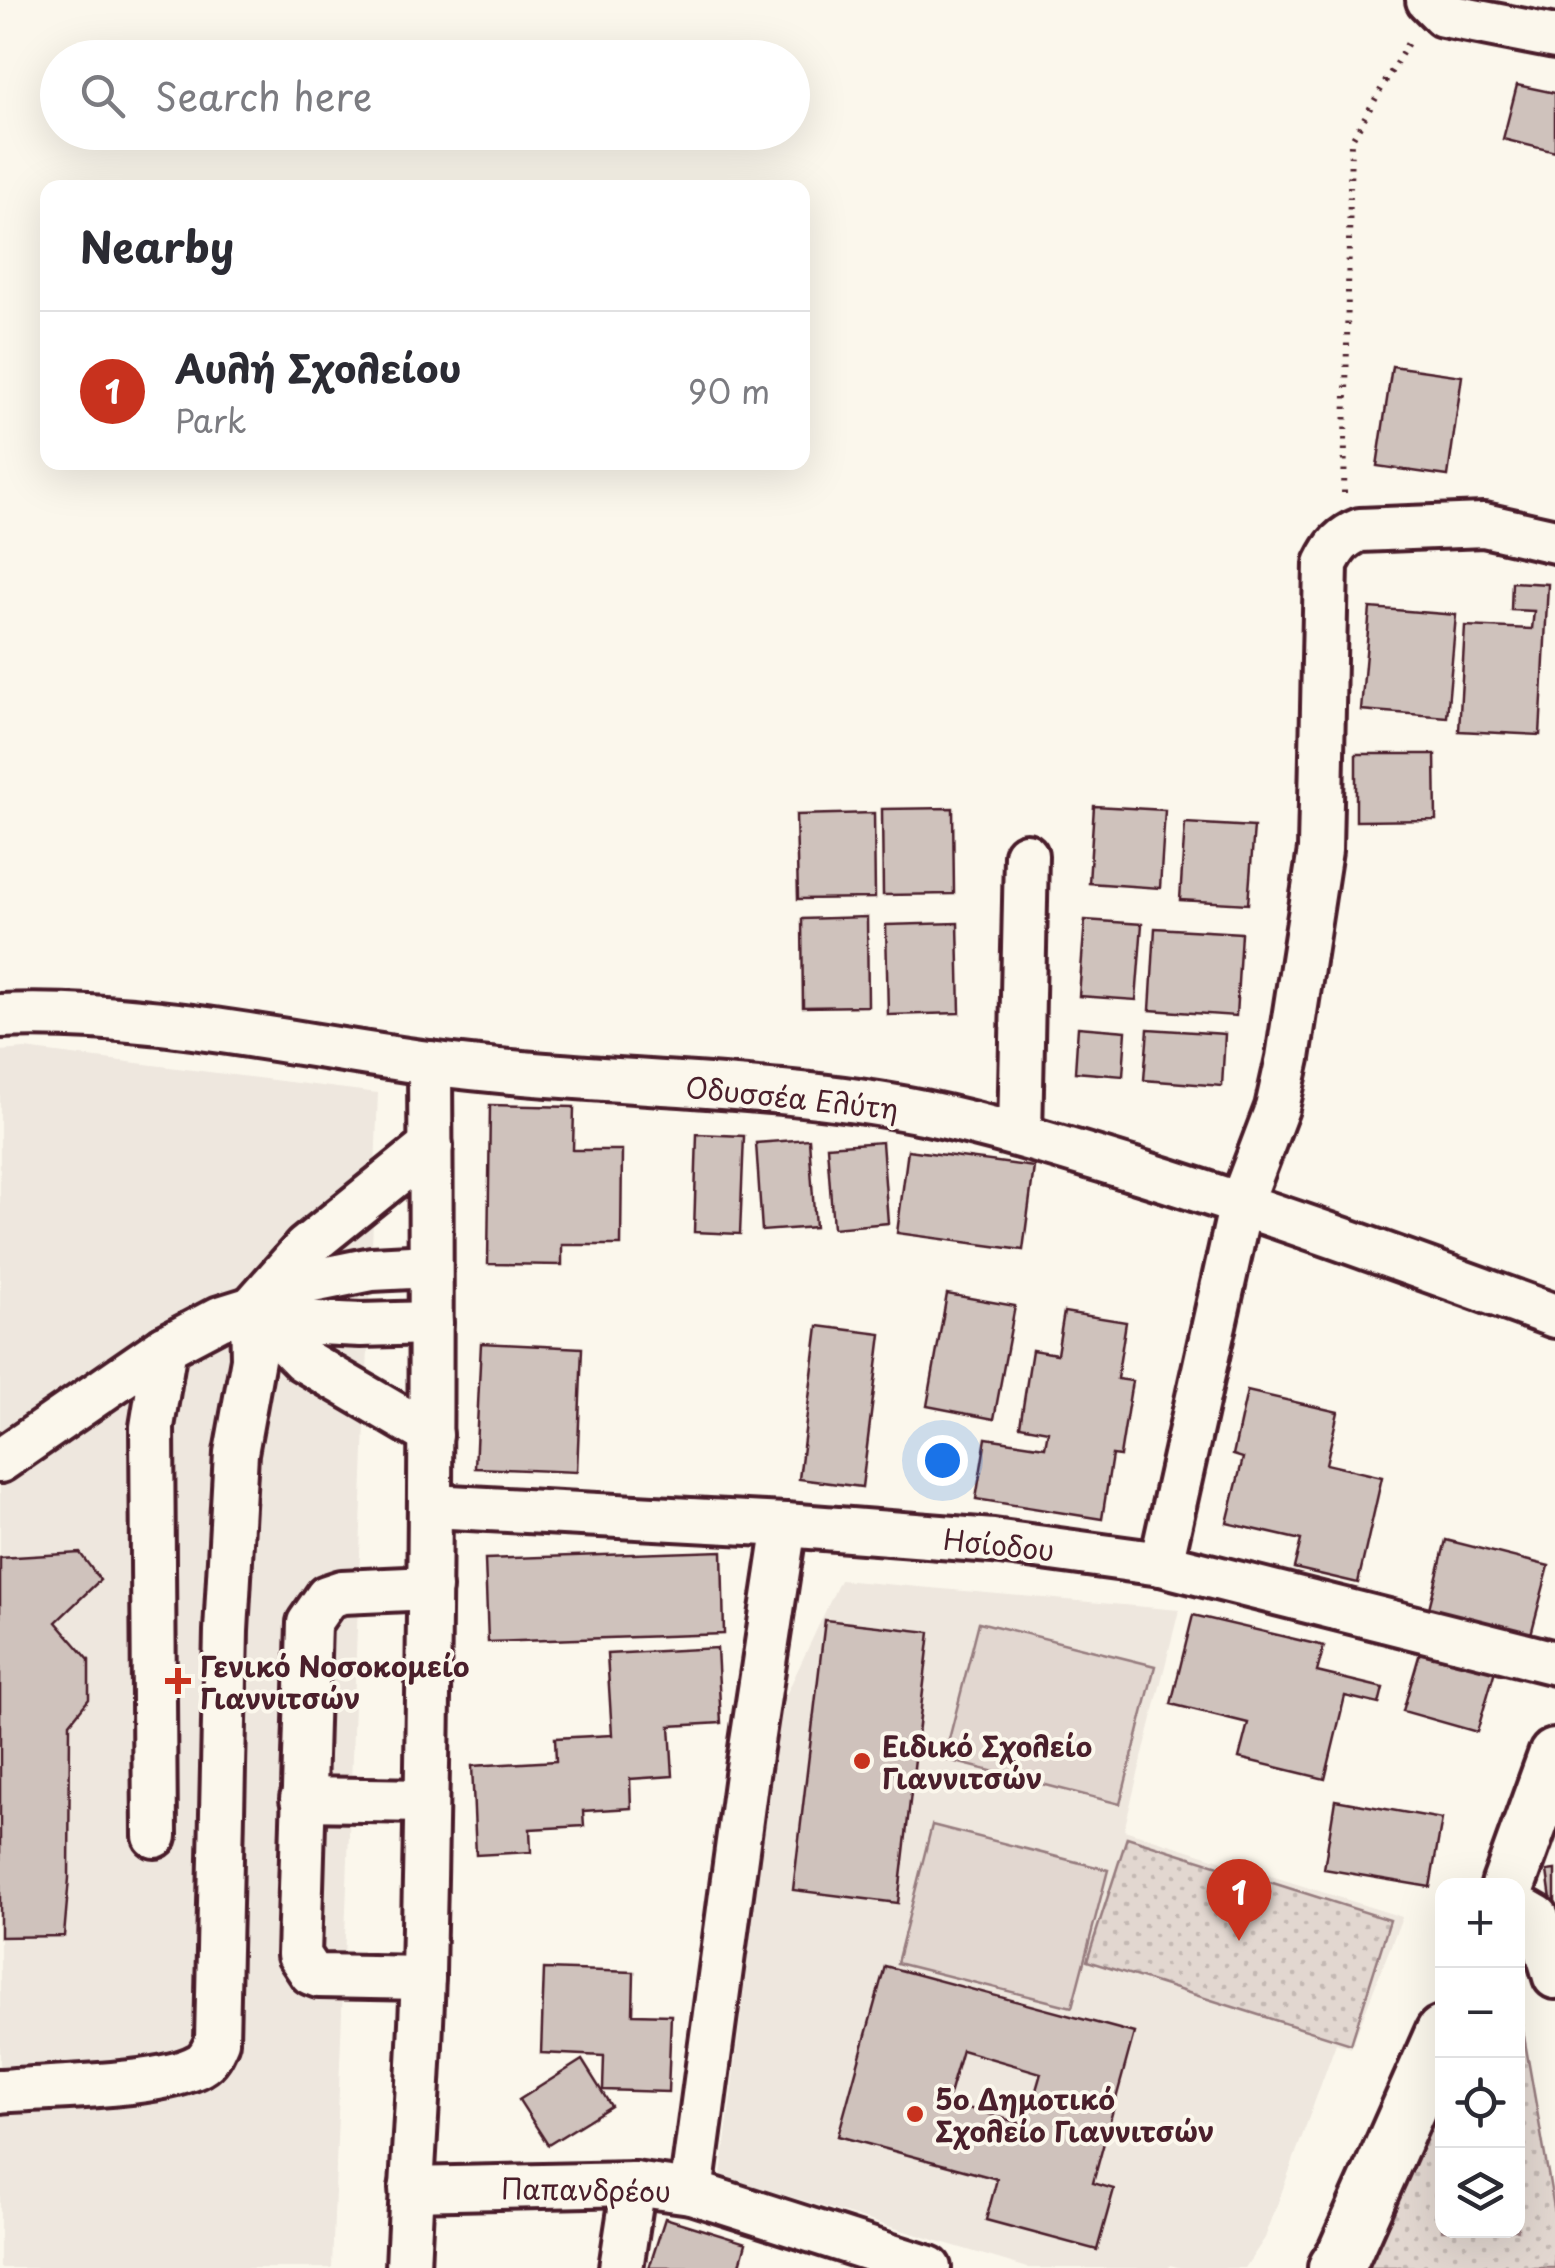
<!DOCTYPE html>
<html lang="en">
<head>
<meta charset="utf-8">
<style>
	body { margin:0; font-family:"Playpen Sans",sans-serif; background:#f2f2f3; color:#2b2b33 }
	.controls { position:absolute; right:30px; bottom:30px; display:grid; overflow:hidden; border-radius:20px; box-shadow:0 10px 40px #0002 }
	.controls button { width:90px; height:90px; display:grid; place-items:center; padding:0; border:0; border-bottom:2px solid #e1e1e2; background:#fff; color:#2b2b33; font:50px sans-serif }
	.you { position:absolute; left:942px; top:1460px; width:35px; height:35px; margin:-25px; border:8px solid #fff; border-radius:50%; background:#1a73e8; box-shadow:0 0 0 15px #1a73e833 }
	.badge { display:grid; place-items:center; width:65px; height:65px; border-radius:50%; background:#c8321e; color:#fff; font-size:32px; font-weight:700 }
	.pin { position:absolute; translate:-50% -82px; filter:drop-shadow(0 2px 5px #0008) }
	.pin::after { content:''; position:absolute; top:52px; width:35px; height:30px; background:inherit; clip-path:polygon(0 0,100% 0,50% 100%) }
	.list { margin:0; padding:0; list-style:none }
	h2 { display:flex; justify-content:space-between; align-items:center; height:130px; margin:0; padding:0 40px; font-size:42px }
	h2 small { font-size:32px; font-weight:400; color:#7c7c81 }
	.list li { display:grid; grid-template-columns:65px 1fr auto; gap:30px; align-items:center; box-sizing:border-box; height:160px; padding:0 40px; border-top:2px solid #e1e1e2 }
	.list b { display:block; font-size:38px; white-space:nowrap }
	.list p { margin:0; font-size:32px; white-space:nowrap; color:#7c7c81 }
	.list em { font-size:32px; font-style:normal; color:#7c7c81 }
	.icon { flex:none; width:55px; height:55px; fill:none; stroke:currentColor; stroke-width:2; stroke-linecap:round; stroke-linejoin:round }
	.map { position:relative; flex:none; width:1555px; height:2268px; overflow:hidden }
	.search { position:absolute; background:#fff; box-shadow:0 10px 40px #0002; left:40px; top:40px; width:770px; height:110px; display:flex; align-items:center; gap:25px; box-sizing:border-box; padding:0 35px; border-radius:55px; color:#7c7c81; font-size:38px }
	.panel { position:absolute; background:#fff; box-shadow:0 10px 40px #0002; left:40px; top:180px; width:770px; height:290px; border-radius:20px }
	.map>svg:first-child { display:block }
	.built { fill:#eee7de }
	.grass { fill:url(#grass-dots); stroke:#967b7e; stroke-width:2.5 }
	.garden { fill:#e2d7d0; stroke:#967b7e; stroke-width:2.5 }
	.building { fill:#cfc2bc; stroke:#4a1f2b; stroke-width:2.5; fill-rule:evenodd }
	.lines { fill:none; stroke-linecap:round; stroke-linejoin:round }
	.minor-casing { stroke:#4a1f2b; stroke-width:50 }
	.major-casing { stroke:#4a1f2b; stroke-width:60 }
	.path { stroke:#4a1f2b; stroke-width:6; stroke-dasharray:2.5 8; stroke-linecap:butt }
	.minor { stroke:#fbf7ec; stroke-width:42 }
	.major { stroke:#fbf7ec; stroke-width:52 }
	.poi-dot { fill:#c8321e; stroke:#fbf7ec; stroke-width:4 }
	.labels { text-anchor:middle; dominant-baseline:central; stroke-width:8; stroke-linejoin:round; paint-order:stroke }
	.street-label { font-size:28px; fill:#4a1f2b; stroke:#fbf7ec }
	.poi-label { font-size:28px; font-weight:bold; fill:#4a1f2b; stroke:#fbf7ec; text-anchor:start }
</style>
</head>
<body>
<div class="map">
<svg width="1555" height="2268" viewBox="0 0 1555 2268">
	<defs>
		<pattern id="grass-dots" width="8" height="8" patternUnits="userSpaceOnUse" patternTransform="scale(2.5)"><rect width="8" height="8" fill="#e2d7d0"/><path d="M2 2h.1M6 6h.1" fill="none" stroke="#c3b8b3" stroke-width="1.8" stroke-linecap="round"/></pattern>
	</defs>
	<rect width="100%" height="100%" fill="#fbf7ec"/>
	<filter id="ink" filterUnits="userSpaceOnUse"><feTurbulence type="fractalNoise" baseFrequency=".01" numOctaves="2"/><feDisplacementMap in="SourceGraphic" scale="20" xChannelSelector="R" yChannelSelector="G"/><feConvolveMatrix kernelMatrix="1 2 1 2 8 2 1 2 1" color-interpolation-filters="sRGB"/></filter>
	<g filter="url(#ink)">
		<g class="built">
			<path d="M25,1049L378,1093L332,2268H0V1051Z"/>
			<path d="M840,1580L1179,1610L1124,1830L1402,1917L1351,2048L1336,2043L1265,2238L1245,2268H1181L1170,2265L1169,2268H1028L721,2176L778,1712Z"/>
		</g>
		<g class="grass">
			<path d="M1127,1837L1390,1920L1351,2044L1087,1961Z"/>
			<path d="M1518,2002L1555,2213V2268H1357L1442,2038V2230H1518Z"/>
		</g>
		<g class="garden">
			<path d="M979,1622L1155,1666L1120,1804L944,1759Z"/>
			<path d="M932,1825L1108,1870L1072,2007L897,1963Z"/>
		</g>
		<g class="building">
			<path d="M1517,85L1555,93V152L1503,139Z"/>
			<path d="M1392,366L1462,376L1448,476L1377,466Z"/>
			<path d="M1512,582L1548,584L1540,735L1459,731L1465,626L1532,629L1534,611L1511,610Z"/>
			<path d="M1370,608L1456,615L1447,717L1361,710Z"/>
			<path d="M1356,754H1435L1436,820L1356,821Z"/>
			<path d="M1094,806L1165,810L1160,888L1089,883Z"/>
			<path d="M953,808L954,894L883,895L882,809Z"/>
			<path d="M874,813L875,898L798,899L796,815Z"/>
			<path d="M1185,823L1254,827L1248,904L1180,900Z"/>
			<path d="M867,917L868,1006L803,1007L802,919Z"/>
			<path d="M1085,920L1142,924L1136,1000L1079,996Z"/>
			<path d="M958,923L960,1013L888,1015L886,925Z"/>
			<path d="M1155,928L1241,933L1236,1016L1150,1010Z"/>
			<path d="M1078,1027L1126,1031L1123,1076L1075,1072Z"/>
			<path d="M1148,1029L1225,1034L1222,1086L1144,1080Z"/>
			<path d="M490,1105L574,1107L573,1150H622L621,1245H562V1265L488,1264Z"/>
			<path d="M697,1134L744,1136L740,1234L694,1232Z"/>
			<path d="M809,1139L815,1227L762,1231L756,1143Z"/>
			<path d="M882,1142L888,1223L833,1228L827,1146Z"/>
			<path d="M908,1150L1034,1167L1023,1250L897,1233Z"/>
			<path d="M947,1294L1015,1306L994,1419L927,1406Z"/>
			<path d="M1064,1312L1126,1322L1117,1379L1132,1381L1120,1456L1112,1455L1102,1519L976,1499L986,1438L1045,1447L1048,1431L1020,1426L1032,1350L1057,1354Z"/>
			<path d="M818,1326L881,1334L862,1487L799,1479Z"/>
			<path d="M481,1343L582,1348L577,1472L475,1468Z"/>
			<path d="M1247,1391L1338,1412L1326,1464L1382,1477L1358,1583L1294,1568L1301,1540L1227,1523L1243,1458L1233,1455Z"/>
			<path d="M1446,1540L1549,1566L1529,1642L1427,1616Z"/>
			<path d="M722,1551L724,1634L488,1642L485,1559Z"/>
			<path d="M80,1553L100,1580L56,1622L89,1660V1699L70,1723L69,1878L64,1936L0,1937V1558Z"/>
			<path d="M1193,1615L1324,1646L1317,1672L1383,1688L1379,1704L1345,1696L1325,1779L1239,1758L1248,1723L1171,1704Z"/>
			<path d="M825,1620L930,1632L898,1903L793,1890Z"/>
			<path d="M1426,1632L1500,1653L1477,1732L1403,1711Z"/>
			<path d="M717,1648L721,1723L670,1726L673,1776L630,1779L631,1808L583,1811L584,1826L530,1829L531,1852L476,1855L472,1766L556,1761L555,1738L612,1735L607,1654Z"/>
			<path d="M1335,1800L1442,1819L1430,1887L1324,1869Z"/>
			<path d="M1555,1870V1927L1547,1871Z"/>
			<path d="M885,1966L1134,2033L1093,2183L1114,2189L1097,2250L986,2220L997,2179L838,2136ZM962,2050L1041,2073L1026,2125L947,2102Z"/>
			<path d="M544,1969L634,1972L633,2014L671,2015L668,2092L603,2090L604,2056L541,2053Z"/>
			<path d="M582,2060L611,2106L548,2145L519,2100Z"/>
			<path d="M665,2218L746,2243L740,2265L751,2268H649Z"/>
		</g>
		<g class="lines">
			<g class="minor-casing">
				<g id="minor">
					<path d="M1428,0L1443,15L1555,37"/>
					<path d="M0,1016C145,1010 287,1044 429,1063C593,1085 761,1080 923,1112C994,1127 1062,1148 1131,1169C1274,1213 1414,1265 1555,1316"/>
					<path d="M1020,1135L1026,855"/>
					<path d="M252,1308L303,1360L431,1435"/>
					<path d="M252,1308L297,1322L361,1325L431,1323"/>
					<path d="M0,1461L165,1347L220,1318L252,1308L308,1282L372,1269L430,1266"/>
					<path d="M431,1506L785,1525L993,1541L1161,1564L1555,1663"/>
					<path d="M1161,1564L1241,1203L1277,1108L1288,1058L1320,850L1326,564C1334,547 1342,537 1360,530L1484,525L1555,541"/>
					<path d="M302,1799L426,1801"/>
					<path d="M155,1836L152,1427L165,1347"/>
					<path d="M1518,1906L1537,1917L1555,1977"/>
					<path d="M423,1978L319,1976L311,1973L299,1955L309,1623L327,1597L342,1592L430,1588"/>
					<path d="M0,2091C46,2087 163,2087 200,2065C209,2060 213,2050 217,2041L226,1631L236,1453L253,1359L252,1308L305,1248L431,1146"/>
					<path d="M411,2189L634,2184L691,2192L929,2268"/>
					<path d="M691,2192L747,1775L785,1525"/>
					<path d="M408,2268C412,2170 420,2071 423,1973C430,1670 432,1366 430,1063"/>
					<path d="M621,2268L634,2184"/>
				</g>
			</g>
			<g class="major-casing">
				<g id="major">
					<path d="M1508,1886L1555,1756"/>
					<path d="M1335,2268L1344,2254L1442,2033"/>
				</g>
			</g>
			<path class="path" d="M1344,493L1351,141L1409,41"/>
			<use href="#minor" class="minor"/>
			<use href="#major" class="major"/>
		</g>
	</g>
	<g class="poi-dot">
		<path d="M173 1666h10v10h10v10h-10v10h-10v-10h-10v-10h10z"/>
		<circle cx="862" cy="1761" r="10"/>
		<circle cx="915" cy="2114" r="10"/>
	</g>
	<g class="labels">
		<g class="street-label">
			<text transform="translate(792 1097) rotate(6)">Οδυσσέα Ελύτη</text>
			<text transform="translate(999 1544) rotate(6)">Ησίοδου</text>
			<text transform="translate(586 2189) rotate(1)">Παπανδρέου</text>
		</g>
		<g class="poi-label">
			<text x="200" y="1665">Γενικό Νοσοκομείο<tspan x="200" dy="32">Γιαννιτσών</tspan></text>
			<text x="882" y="1745">Ειδικό Σχολείο<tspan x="882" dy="32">Γιαννιτσών</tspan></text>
			<text x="935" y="2098">5ο Δημοτικό<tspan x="935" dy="32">Σχολείο Γιαννιτσών</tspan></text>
		</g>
	</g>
</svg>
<div class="controls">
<button>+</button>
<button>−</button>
<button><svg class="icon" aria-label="locate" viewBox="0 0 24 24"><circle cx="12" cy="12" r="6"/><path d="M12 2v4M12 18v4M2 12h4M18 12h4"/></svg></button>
<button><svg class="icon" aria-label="layers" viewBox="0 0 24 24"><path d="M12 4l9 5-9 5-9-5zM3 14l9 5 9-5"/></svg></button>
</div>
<div class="you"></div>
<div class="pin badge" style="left:1239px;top:1941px">1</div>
<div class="search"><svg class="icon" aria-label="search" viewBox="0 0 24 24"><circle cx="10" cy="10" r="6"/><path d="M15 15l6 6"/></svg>Search here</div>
<section class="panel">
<h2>Nearby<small></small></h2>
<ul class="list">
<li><span class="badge">1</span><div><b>Αυλή Σχολείου</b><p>Park</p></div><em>90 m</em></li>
</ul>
</section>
</div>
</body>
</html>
